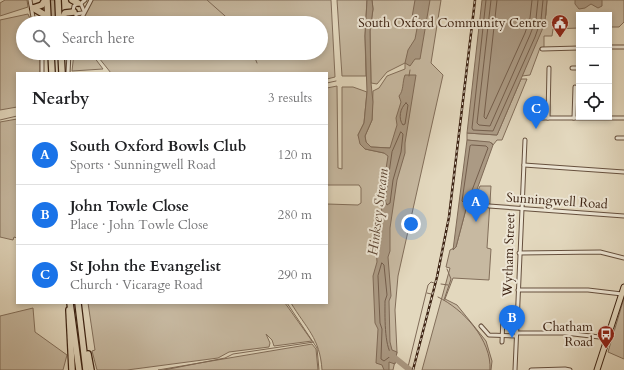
<!DOCTYPE html>
<html lang="en">
<head>
<meta charset="utf-8">
<style>
	body { margin:0; font-family:Cardo,serif; background:#f6f6f6; color:#202124 }
	.controls { position:absolute; right:12px; top:12px; display:grid; overflow:hidden; border-radius:0px; box-shadow:0 2px 6px #0003 }
	.controls button { width:36px; height:36px; display:grid; place-items:center; padding:0; border:0; border-bottom:1px solid #e0e0e0; background:#fff; color:#202124; font:20px sans-serif }
	.you { position:absolute; left:411px; top:224px; width:14px; height:14px; margin:-10px; border:3px solid #fff; border-radius:50%; background:#1a73e8; box-shadow:0 0 0 6px #1a73e833 }
	.badge { display:grid; place-items:center; width:26px; height:26px; border-radius:50%; background:#1a73e8; color:#fff; font-size:13px; font-weight:700 }
	.pin { position:absolute; translate:-50% -33px; filter:drop-shadow(0 1px 2px #0008) }
	.pin::after { content:''; position:absolute; top:21px; width:14px; height:12px; background:inherit; clip-path:polygon(0 0,100% 0,50% 100%) }
	.list { margin:0; padding:0; list-style:none }
	h2 { display:flex; justify-content:space-between; align-items:center; height:52px; margin:0; padding:0 16px; font-size:17px }
	h2 small { font-size:13px; font-weight:400; color:#757577 }
	.list li { display:grid; grid-template-columns:26px 1fr auto; gap:12px; align-items:center; box-sizing:border-box; height:60px; padding:0 16px; border-top:1px solid #e0e0e0 }
	.list b { display:block; font-size:15px; white-space:nowrap }
	.list p { margin:0; font-size:13px; white-space:nowrap; color:#757577 }
	.list em { font-size:13px; font-style:normal; color:#757577 }
	.icon { flex:none; width:22px; height:22px; fill:none; stroke:currentColor; stroke-width:2; stroke-linecap:round; stroke-linejoin:round }
	.map { position:relative; flex:none; width:624px; height:370px; overflow:hidden }
	.search { position:absolute; background:#fff; box-shadow:0 2px 6px #0003; left:16px; top:16px; width:312px; height:44px; display:flex; align-items:center; gap:10px; box-sizing:border-box; padding:0 14px; border-radius:22px; color:#757577; font-size:15px }
	.panel { position:absolute; background:#fff; box-shadow:0 2px 6px #0003; left:16px; top:72px; width:312px; height:232px; border-radius:0px }
	.map>svg:first-child { display:block }
	.green { fill:#c7b9a1; stroke:#826e5a }
	.water { fill:#ab9a84; stroke:#7f6a57 }
	.lines { fill:none; stroke-linecap:round; stroke-linejoin:round }
	.shore { stroke:#745e4c; stroke-width:1 }
	.stream { stroke:#7f6a57; stroke-width:1 }
	.river { stroke:#ab9a84; stroke-width:6 }
	.street-casing { stroke:#66503e; stroke-width:5 }
	.primary-casing { stroke:#3d2313; stroke-width:7 }
	.highway-casing { stroke:#3d2313; stroke-width:8 }
	.street { stroke:#ede6d5; stroke-width:3 }
	.primary { stroke:#e3d8be; stroke-width:5 }
	.highway { stroke:#e3d8be; stroke-width:5.5 }
	.rail-casing { stroke:#3d2313; stroke-width:2.5 }
	.rail { stroke:#ede6d5; stroke-width:1; stroke-dasharray:3; stroke-linecap:butt }
	.labels { text-anchor:middle; dominant-baseline:central; stroke-width:4; stroke-linejoin:round; paint-order:stroke }
	.poi-label { font-size:13px; fill:#3d2313; stroke:#ede6d5; text-anchor:end }
	.street-label { font-size:13px; fill:#3d2313; stroke:#ede6d5 }
	.water-label { font-size:14px; font-style:italic; fill:#5e4735; stroke:#ede6d5 }
</style>
</head>
<body>
<div class="map">
<svg width="624" height="370" viewBox="0 0 624 370">
	<rect width="100%" height="100%" fill="#e3d8be"/>
	<filter id="stains"><feTurbulence type="fractalNoise" baseFrequency=".005" numOctaves="4"/><feColorMatrix values="0 0 0 0 .2 0 0 0 0 .09 0 0 0 0 .02 0 0 0 .5 -.17"/></filter>
	<radialGradient id="worn" r=".72"><stop offset=".6" stop-color="#630" stop-opacity="0"/><stop offset="1" stop-color="#630" stop-opacity=".3"/></radialGradient>
	<g class="green">
		<path d="M5,0H27L28,7L0,16V3Z"/>
		<path d="M49,0H55L57,23H51Z"/>
		<path d="M92,0H331L335,77L327,79V73H111L95,53H321V23H81Z"/>
		<path d="M337,0H367L365,36L366,76H342Z"/>
		<path d="M372,0H441L431,63L443,75L398,276L395,310L397,352L393,370H322C320,338 306,328 291,303H327V204L358,205L361,203V188L359,185H327V88L337,86L338,168L342,169V87H353L367,92L364,123L358,135L365,149L384,153L390,148L371,147L366,142L365,136L372,120L373,91L379,88L387,76L405,69V63L387,72L377,84L371,83L370,31L373,9Z"/>
		<path d="M547,0H624V22L619,27H609V15H579V28L553,29L552,36H544V48H540L530,75L522,76L546,15Z"/>
		<path d="M28,14L32,23H23V53H40V73H17V107L0,110V20Z"/>
		<path d="M74,53H91L103,69L72,71Z"/>
		<path d="M521,79H527L502,140H497L493,145L492,143L467,140V133L497,135Z"/>
		<path d="M17,119V238L14,237L13,240L0,237V122Z"/>
		<path d="M480,186H491L487,248L491,249L489,280L453,278L445,299L457,305L486,341L492,361L491,370H422L450,268L446,267L450,250L456,247L466,209L471,202H473Z"/>
		<path d="M624,298V359L608,352Z"/>
		<path d="M88,303H285L312,341L274,346L272,340L266,334L270,343L269,347L229,352L218,358L127,370H97L92,351L95,350Z"/>
		<path d="M33,308L35,332L67,355L63,370H0V316Z"/>
		<path d="M312,344L316,349L318,370H158Z"/>
	</g>
	<g class="water">
		<path d="M367,0H372L373,9L370,31L371,83L373,102L372,120L365,136L366,142L371,147L390,148L397,125L396,118L401,102L399,96C404,90 402,83 405,75H416L405,143V153L397,180L390,228V251L388,257L391,296L389,301L390,342L392,350L397,352L395,364L389,362V370H384L382,365L376,363L378,329L375,323L373,276L377,262L375,232L380,237L382,228L378,225L379,220L382,216L381,201L388,156L384,153L365,149L360,144L358,135L364,123L367,92L365,36Z"/>
		<path d="M415,0H430L420,59H415L410,66L405,63L408,50L415,39L419,18L417,16L413,23H411Z"/>
		<path d="M482,0H547L545,21L542,30L497,135L467,133Z"/>
		<path d="M575,0H602V6L598,8L591,4L585,8L579,9L575,4Z"/>
		<path d="M467,140L490,142L493,145L475,195L466,209L456,247L453,250Z"/>
	</g>
	<g class="lines">
		<g class="shore">
			<path d="M486,0L472,128L473,130L493,131L535,37L541,20L543,0"/>
			<path d="M491,0L477,123L479,125L490,126L530,35L536,19L538,0"/>
			<path d="M497,0L484,117L486,119L525,33L530,18L532,0"/>
			<path d="M406,103L408,105L405,124L403,125C398,119 400,108 406,103Z"/>
			<path d="M401,132L403,134L401,152L393,180L390,203L387,205L385,201L392,152Z"/>
			<path d="M472,145L486,146L488,148L471,193L464,203L462,201L470,146Z"/>
			<path d="M382,263L384,265L387,295L385,301C385,314 384,346 392,355L384,361L381,359L382,329L380,323L378,276Z"/>
		</g>
		<g class="stream">
			<path d="M207,0L233,23"/>
			<path d="M253,53L257,63"/>
			<path d="M409,76L410,70"/>
			<path d="M327,83L336,81"/>
			<path d="M0,120L17,116"/>
			<path d="M441,284L448,285"/>
			<path d="M427,293L431,294"/>
			<path d="M438,297C463,309 492,340 490,370"/>
			<path d="M444,300L451,279L447,269"/>
			<path d="M287,303L317,348L319,370"/>
			<path d="M408,367L428,285L431,282L434,283"/>
			<path d="M164,370L225,358L233,354L314,342"/>
		</g>
		<path class="river" d="M390,354L410,370"/>
		<g class="street-casing">
			<g id="street">
				<path d="M30,0L34,23"/>
				<path d="M80,4L85,0"/>
				<path d="M82,13L76,14L73,11L74,6L78,3L81,4L84,11"/>
				<path d="M76,14V23"/>
				<path d="M79,23L91,0"/>
				<path d="M609,47H624"/>
				<path d="M542,49L579,48"/>
				<path d="M42,53V73"/>
				<path d="M572,68H579"/>
				<path d="M68,73L69,53"/>
				<path d="M531,118H624"/>
				<path d="M548,118L549,68"/>
				<path d="M574,118L575,87"/>
				<path d="M617,138H624"/>
				<path d="M524,165L624,172"/>
				<path d="M489,206L624,216"/>
				<path d="M519,253L600,252L624,258"/>
				<path d="M518,290H588L622,294"/>
				<path d="M481,326L489,335L516,336"/>
				<path d="M516,333H565L608,338"/>
				<path d="M502,342L503,317"/>
				<path d="M515,370L525,140"/>
				<path d="M531,370L565,369L570,370"/>
			</g>
		</g>
		<g class="primary-casing">
			<path id="primary" d="M597,370L624,287"/>
		</g>
		<g class="highway-casing">
			<g id="highway">
				<path d="M47,0L48,19"/>
				<path d="M58,0L59,23"/>
				<path d="M72,0L78,3"/>
				<path d="M33,8L45,15L48,23"/>
				<path d="M33,8L42,5L45,0"/>
				<path d="M63,23V17L65,13L74,12"/>
				<path d="M51,53L52,73"/>
				<path d="M61,53L62,73"/>
				<path d="M70,303L79,370"/>
				<path d="M78,303L86,370"/>
				<path d="M69,310L72,370"/>
				<path d="M88,354L91,370"/>
			</g>
		</g>
		<use href="#street" class="street"/>
		<use href="#primary" class="primary"/>
		<use href="#highway" class="highway"/>
		<g class="rail-casing">
			<path id="rail" d="M413,370L437,277L449,217L475,0"/>
		</g>
		<use href="#rail" class="rail"/>
	</g>
	<defs>
		<g id="civic-pin" transform="scale(0.9)"><path d="M0 17L-7.5 6A9.5 9.5 0 1 1 7.5 6Z" fill="#8f2418" stroke="#ede6d5"/><path d="M-.6-6.5H3V-4.5H.6V-3L4-1V1h2V6H-6V1h2V-1L-.6-3ZM-1.2 2.5V6h2.4V2.5Z" fill="#fff"/></g>
		<g id="bus-pin" transform="scale(0.9)"><path d="M0 17L-7.5 6A9.5 9.5 0 1 1 7.5 6Z" fill="#8f2418" stroke="#ede6d5"/><path d="M-5-6H5V4H4V6H2V4H-2V6H-4V4H-5ZM-3.5-4V0h7V-4ZM-3.5 1.2v1.5H-2V1.2ZM2 1.2v1.5H3.5V1.2Z" fill="#fff"/></g>
	</defs>
	<g fill-rule="evenodd">
		<use href="#civic-pin" x="560" y="23"/>
		<use href="#bus-pin" x="606" y="334"/>
	</g>
	<g class="labels">
		<g class="poi-label">
			<text x="547" y="23">South Oxford Community Centre</text>
			<text x="593" y="327">Chatham<tspan x="593" dy="15">Road</tspan></text>
		</g>
		<g class="street-label">
			<text transform="translate(557 201) rotate(4)">Sunningwell Road</text>
			<text transform="translate(509 255) rotate(-88)">Wytham Street</text>
		</g>
		<g class="water-label">
			<text transform="translate(378 212) rotate(-83)">Hinksey Stream</text>
		</g>
	</g>
	<rect width="100%" height="100%" filter="url(#stains)"/>
	<rect width="100%" height="100%" fill="url(#worn)"/>
</svg>
<div class="controls">
<button>+</button>
<button>−</button>
<button><svg class="icon" aria-label="locate" viewBox="0 0 24 24"><circle cx="12" cy="12" r="6"/><path d="M12 2v4M12 18v4M2 12h4M18 12h4"/></svg></button>
</div>
<div class="you"></div>
<div class="pin badge" style="left:476px;top:222px">A</div>
<div class="pin badge" style="left:512px;top:338px">B</div>
<div class="pin badge" style="left:536px;top:129px">C</div>
<div class="search"><svg class="icon" aria-label="search" viewBox="0 0 24 24"><circle cx="10" cy="10" r="6"/><path d="M15 15l6 6"/></svg>Search here</div>
<section class="panel">
<h2>Nearby<small>3 results</small></h2>
<ul class="list">
<li><span class="badge">A</span><div><b>South Oxford Bowls Club</b><p>Sports · Sunningwell Road</p></div><em>120 m</em></li>
<li><span class="badge">B</span><div><b>John Towle Close</b><p>Place · John Towle Close</p></div><em>280 m</em></li>
<li><span class="badge">C</span><div><b>St John the Evangelist</b><p>Church · Vicarage Road</p></div><em>290 m</em></li>
</ul>
</section>
</div>
</body>
</html>
